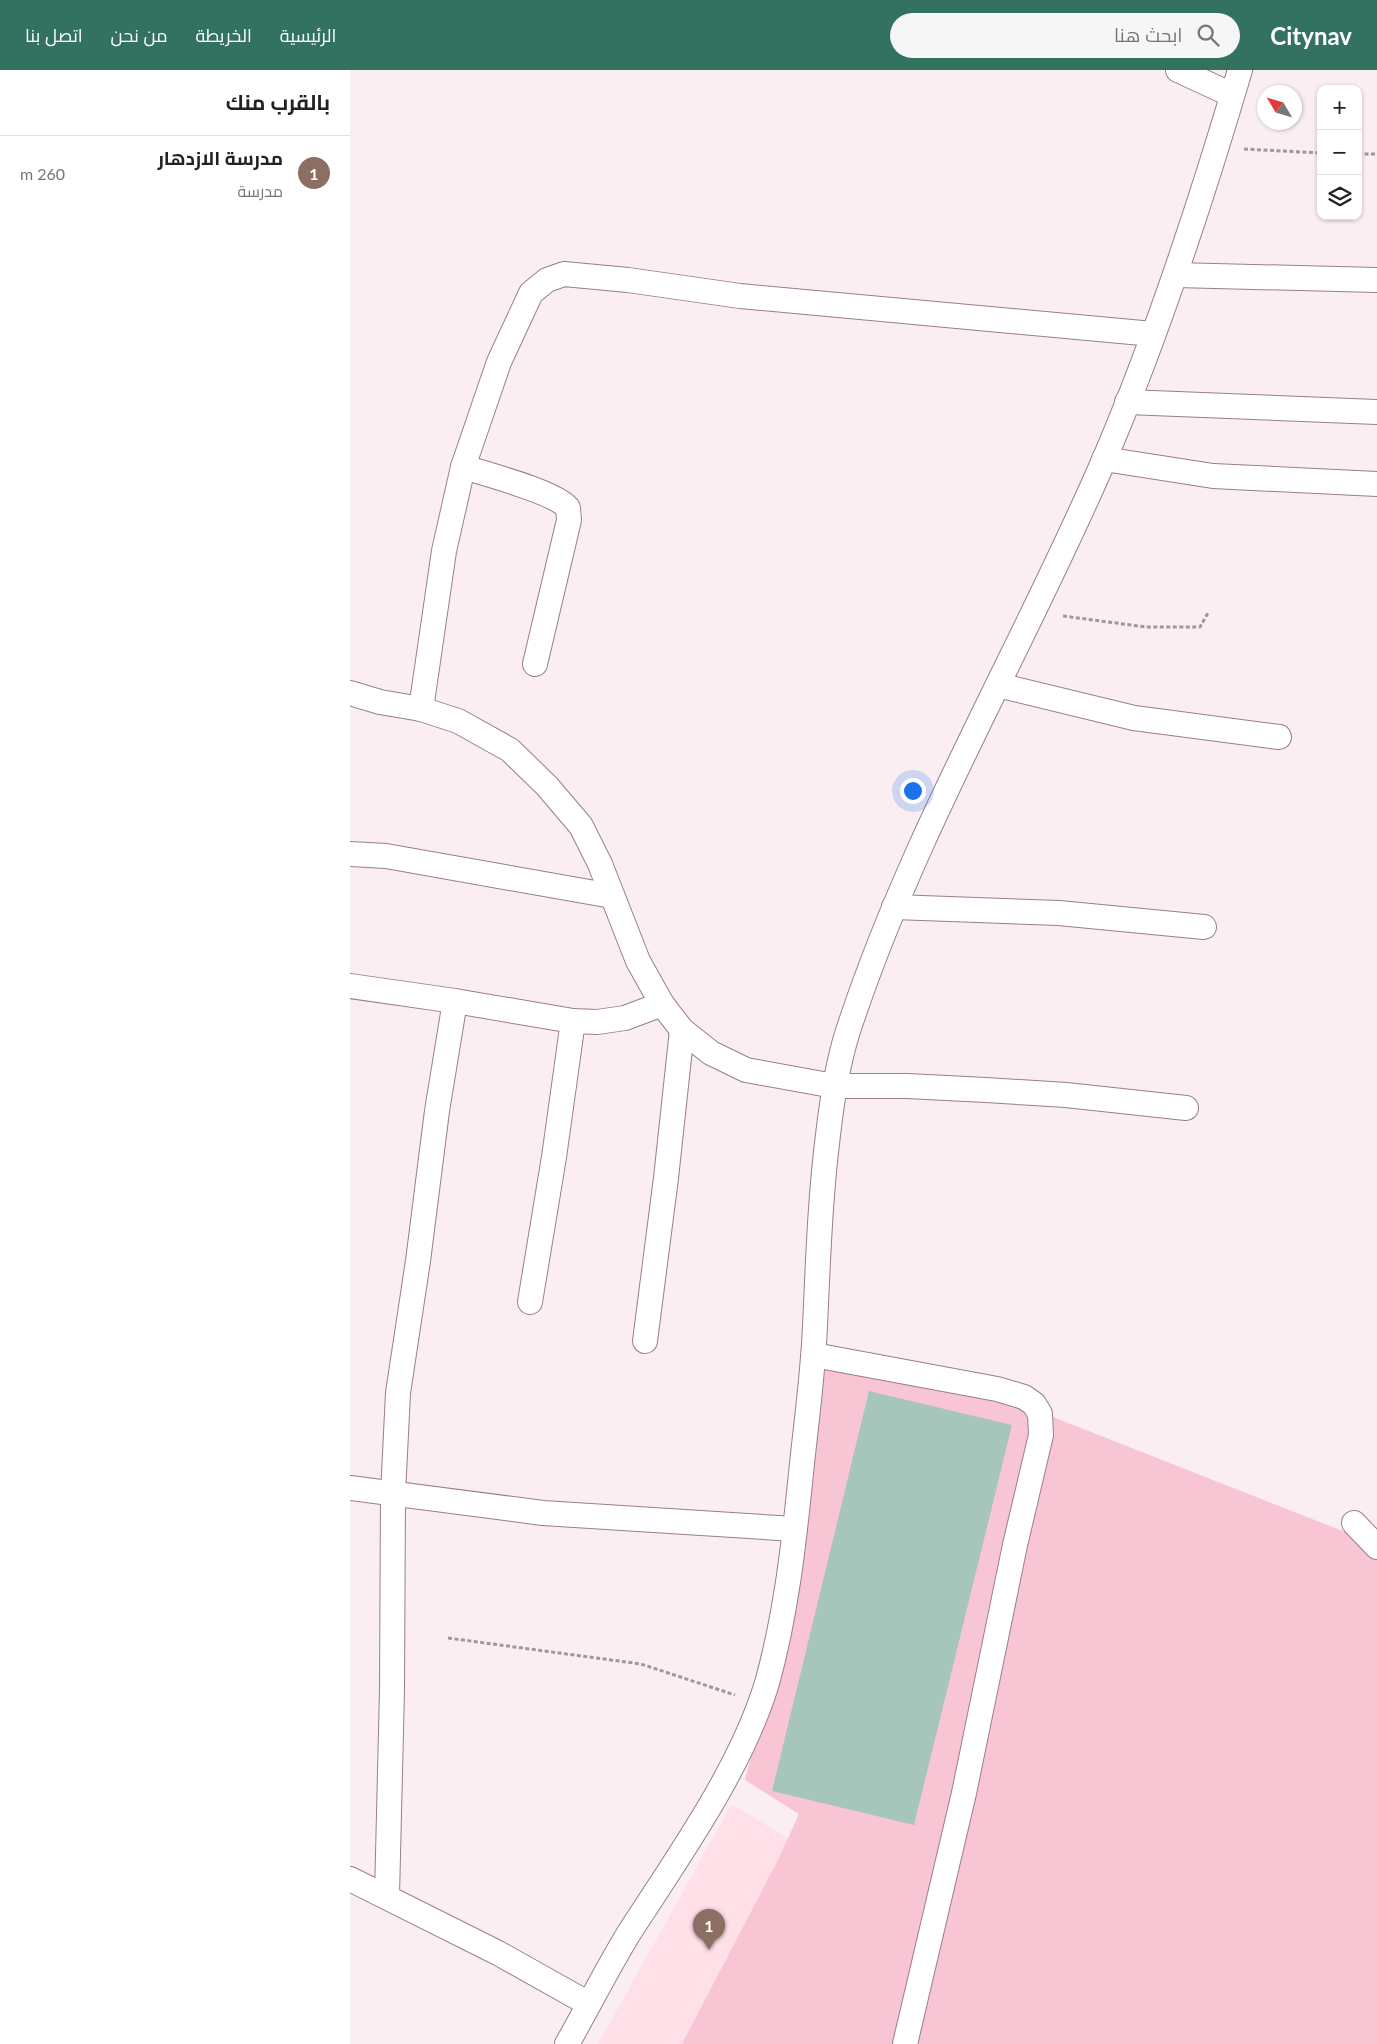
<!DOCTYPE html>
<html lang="ar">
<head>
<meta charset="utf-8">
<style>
	body { margin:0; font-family:Lato,Cairo,sans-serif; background:#f6f6f6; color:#222; direction:rtl }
	.controls { position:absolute; right:15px; top:15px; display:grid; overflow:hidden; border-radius:10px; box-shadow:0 1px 4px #0004 }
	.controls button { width:45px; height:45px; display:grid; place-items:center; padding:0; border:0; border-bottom:1px solid #e0e0e0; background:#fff; color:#222; font:25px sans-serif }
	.compass { position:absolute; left:907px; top:15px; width:45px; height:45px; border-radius:50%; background:#fff; box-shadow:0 1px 4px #0004; rotate:308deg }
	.you { position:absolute; left:562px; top:720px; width:18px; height:18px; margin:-12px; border:4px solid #fff; border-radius:50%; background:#1a73e8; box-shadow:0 0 0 8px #1a73e833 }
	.badge { display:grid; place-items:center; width:32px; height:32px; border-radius:50%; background:#337260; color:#fff; font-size:16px; font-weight:700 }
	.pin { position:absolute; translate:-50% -41px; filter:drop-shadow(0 1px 2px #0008) }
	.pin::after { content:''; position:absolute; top:26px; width:18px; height:15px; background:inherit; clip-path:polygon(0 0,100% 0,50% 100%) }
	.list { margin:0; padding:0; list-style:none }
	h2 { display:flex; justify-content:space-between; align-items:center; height:65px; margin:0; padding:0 20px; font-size:21px }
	h2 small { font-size:16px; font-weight:400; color:#767676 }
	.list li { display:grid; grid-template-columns:32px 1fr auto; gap:15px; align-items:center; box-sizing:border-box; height:75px; padding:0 20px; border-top:1px solid #e0e0e0 }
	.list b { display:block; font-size:19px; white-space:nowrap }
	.list p { margin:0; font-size:16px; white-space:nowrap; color:#767676 }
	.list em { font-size:16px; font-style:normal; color:#767676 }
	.icon { flex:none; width:28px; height:28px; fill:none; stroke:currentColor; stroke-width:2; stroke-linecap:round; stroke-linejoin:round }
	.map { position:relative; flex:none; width:1027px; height:1974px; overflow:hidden; direction:ltr }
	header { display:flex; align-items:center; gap:30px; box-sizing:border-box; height:70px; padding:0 25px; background:#337260; color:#fff }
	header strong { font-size:24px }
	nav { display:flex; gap:28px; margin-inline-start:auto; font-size:18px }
	.search { width:350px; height:45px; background:#f6f6f6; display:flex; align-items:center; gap:12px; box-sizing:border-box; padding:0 18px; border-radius:28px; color:#767676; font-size:19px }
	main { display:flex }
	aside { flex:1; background:#fff }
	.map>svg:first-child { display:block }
	.built { fill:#ffdfe8 }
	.green { fill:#f8c5d5 }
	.building { fill:#a7c6bb }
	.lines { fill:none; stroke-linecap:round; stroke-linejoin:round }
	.minor-casing { stroke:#9a7e86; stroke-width:26 }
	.path { stroke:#a2969a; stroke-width:3; stroke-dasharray:4 2.5; stroke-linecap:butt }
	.minor { stroke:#fff; stroke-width:24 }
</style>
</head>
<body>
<header>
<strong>Citynav</strong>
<div class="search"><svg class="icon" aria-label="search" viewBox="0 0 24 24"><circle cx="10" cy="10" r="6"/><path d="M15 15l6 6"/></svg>ابحث هنا</div>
<nav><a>الرئيسية</a><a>الخريطة</a><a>من نحن</a><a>اتصل بنا</a></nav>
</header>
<main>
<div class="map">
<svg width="1027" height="1974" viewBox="0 0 1027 1974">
	<rect width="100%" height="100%" fill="#fbeef2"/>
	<path class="built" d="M382,1734L465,1785L367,1974H248Z"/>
	<path class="green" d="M469,1279L698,1345L1013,1469L1027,1487V1974H332L429,1788L449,1744L395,1710L446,1501Z"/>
	<path class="building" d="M519,1321L662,1355L564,1755L422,1721Z"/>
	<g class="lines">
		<g class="minor-casing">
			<g id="minor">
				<path d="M828,0L882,25"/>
				<path d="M826,205L1027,210"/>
				<path d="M777,332L1027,342"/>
				<path d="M754,389L863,406L1027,414"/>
				<path d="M113,397C136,404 205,422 218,438L219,450L185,594"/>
				<path d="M648,615L784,648L929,667"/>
				<path d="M0,623L30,632L71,639L108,651L160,680L197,716L231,756L250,794L288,891L312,934L332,960L361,983L396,1000L484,1016H557L636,1020L716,1025L836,1038"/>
				<path d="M71,639L94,481L113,397L149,292L181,223L197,210L214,204L278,210L390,226L803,264"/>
				<path d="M0,784L36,786L262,826"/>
				<path d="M544,837L709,843L854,857"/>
				<path d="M0,916L105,931L223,951L247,952L275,948L312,934"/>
				<path d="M180,1232L204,1087L223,951"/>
				<path d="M295,1271L316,1108L332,960"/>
				<path d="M464,1285L647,1319L674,1327L684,1334L690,1344L691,1365L665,1475L614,1723L555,1974"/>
				<path d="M0,1418L193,1443L445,1459"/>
				<path d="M1004,1453L1027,1477"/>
				<path d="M0,1809L148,1883L239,1934"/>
				<path d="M37,1826L42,1620L43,1424L48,1323L68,1191L87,1041L105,931"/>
				<path d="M217,1974C238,1937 257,1899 279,1863C328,1787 391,1699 417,1613C436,1545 444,1473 451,1403C456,1354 463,1305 465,1256C468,1192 470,1128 478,1065C482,1030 487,995 498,961C563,762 671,582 754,390C808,264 851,132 890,0"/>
			</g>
		</g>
		<g class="path">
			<path d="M894,79L971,83"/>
			<path d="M1008,84H1027"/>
			<path d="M713,546L796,557H850L859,541"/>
			<path d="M98,1568L291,1594L385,1625"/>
		</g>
		<use href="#minor" class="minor"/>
	</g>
</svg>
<div class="controls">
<button>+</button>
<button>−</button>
<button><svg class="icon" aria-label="layers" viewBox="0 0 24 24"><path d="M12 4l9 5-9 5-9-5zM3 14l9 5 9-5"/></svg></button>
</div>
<svg class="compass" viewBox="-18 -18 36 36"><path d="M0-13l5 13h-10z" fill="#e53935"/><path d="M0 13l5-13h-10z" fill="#767676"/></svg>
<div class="you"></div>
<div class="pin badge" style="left:359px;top:1880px;background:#8d6e63">1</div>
</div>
<aside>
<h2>بالقرب منك<small></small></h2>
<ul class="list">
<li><span class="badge" style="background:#8d6e63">1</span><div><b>مدرسة الازدهار</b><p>مدرسة</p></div><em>260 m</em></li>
</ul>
</aside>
</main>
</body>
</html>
